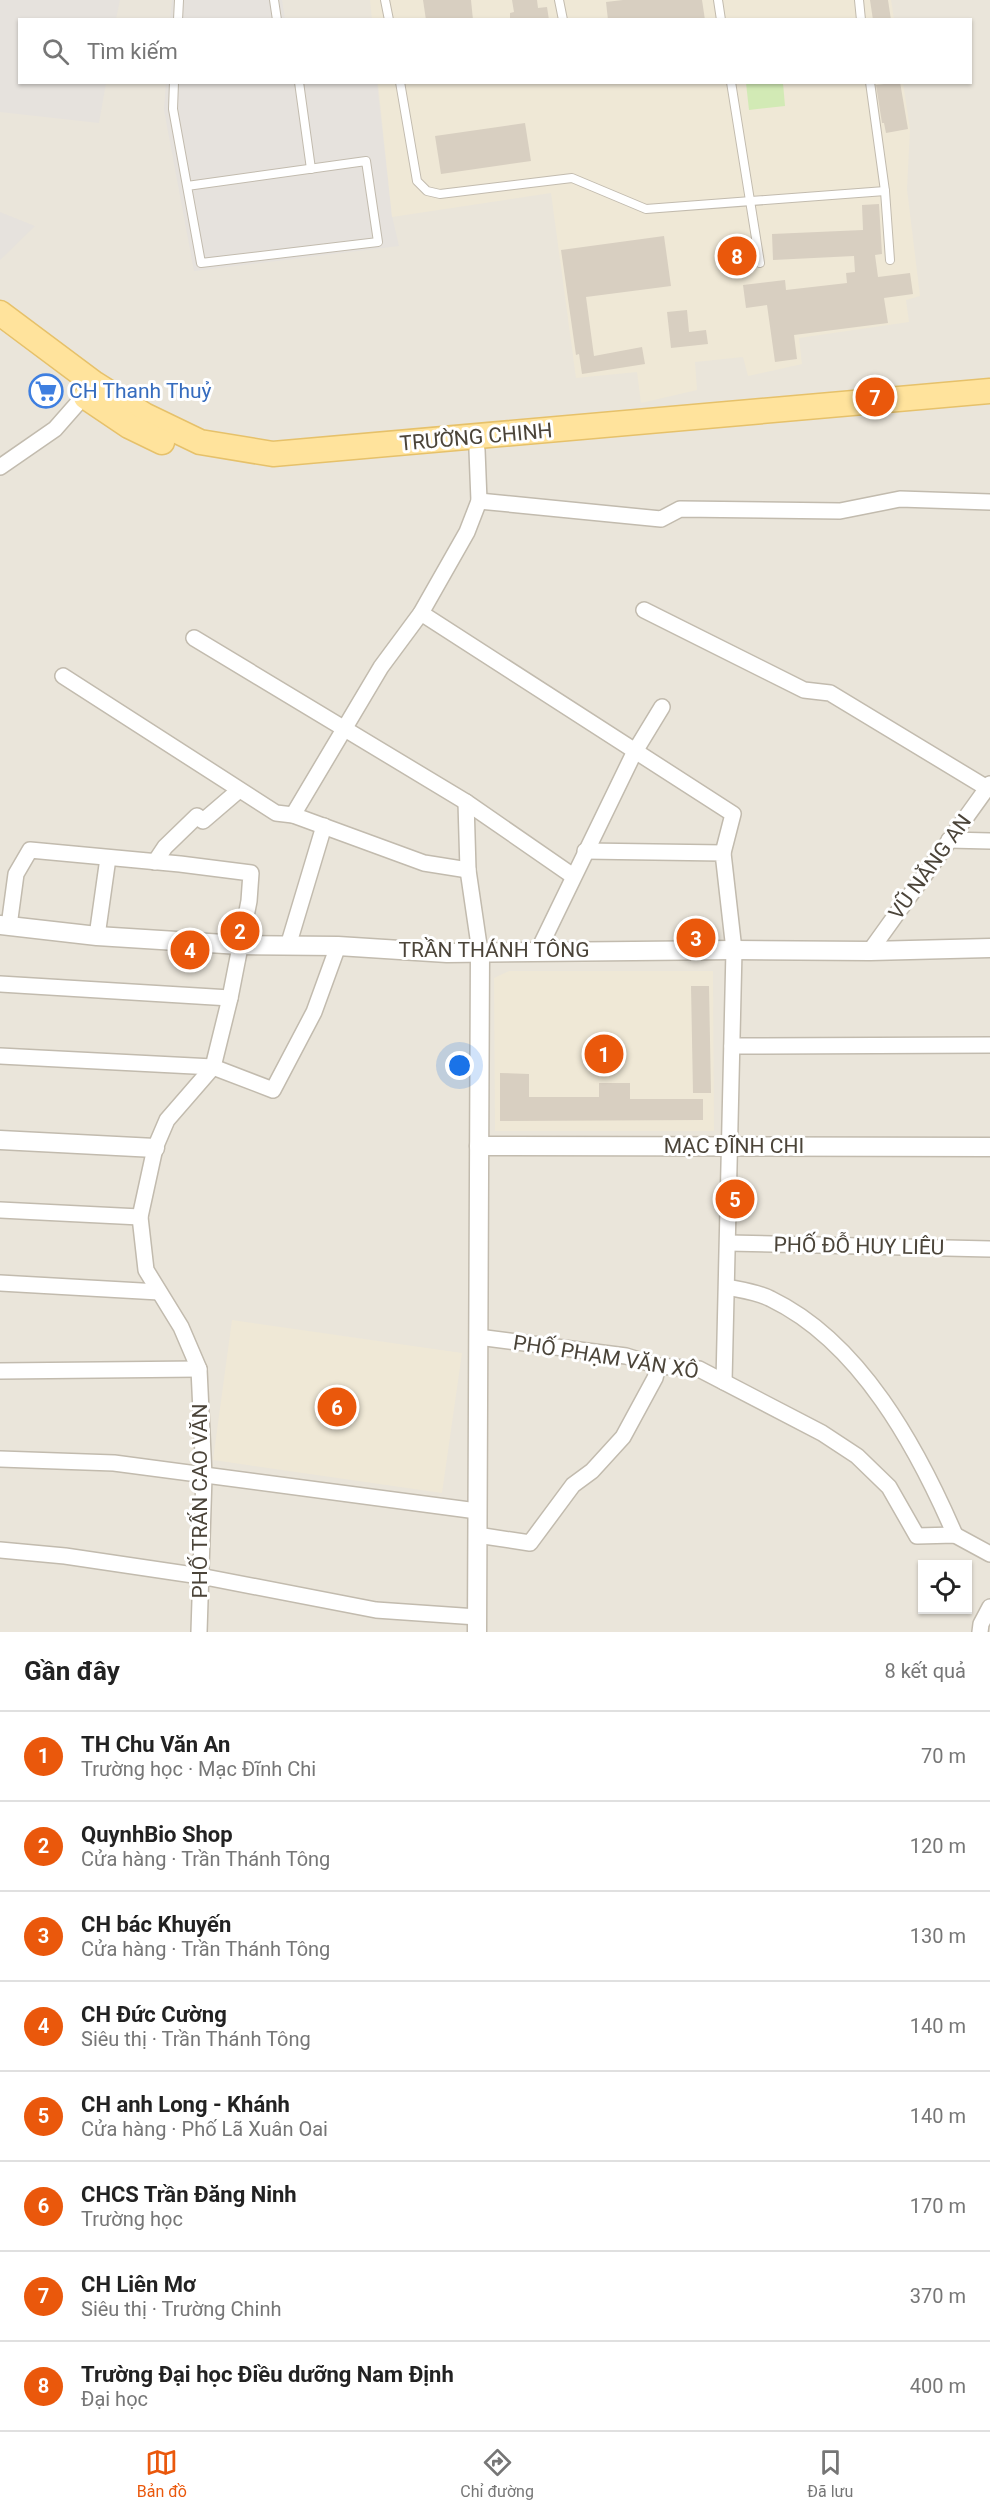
<!DOCTYPE html>
<html lang="vi">
<head>
<meta charset="utf-8">
<style>
	body { margin:0; font-family:Roboto,sans-serif; background:#f2f2f2; color:#222 }
	.controls { position:absolute; right:18px; bottom:18px; display:grid; overflow:hidden; border-radius:0px; box-shadow:0 2px 4px #0004 }
	.controls button { width:54px; height:54px; display:grid; place-items:center; padding:0; border:0; border-bottom:2px solid #e0e0e0; background:#fff; color:#222; font:30px sans-serif }
	.you { position:absolute; left:460px; top:1066px; width:21px; height:21px; margin:-15px; border:4px solid #fff; border-radius:50%; background:#1a73e8; box-shadow:0 0 0 9px #1a73e833 }
	.badge { display:grid; place-items:center; width:39px; height:39px; border-radius:50%; background:#ea580c; color:#fff; font-size:20px; font-weight:700 }
	.pin { position:absolute; translate:-50% -50%; border:3px solid #fff; box-shadow:0 2px 6px #0006 }
	.list { margin:0; padding:0; list-style:none }
	h2 { display:flex; justify-content:space-between; align-items:center; height:78px; margin:0; padding:0 24px; font-size:26px }
	h2 small { font-size:20px; font-weight:400; color:#767676 }
	.list li { display:grid; grid-template-columns:39px 1fr auto; gap:18px; align-items:center; box-sizing:border-box; height:90px; padding:0 24px; border-top:2px solid #e0e0e0 }
	.list b { display:block; font-size:22px; white-space:nowrap }
	.list p { margin:0; font-size:20px; white-space:nowrap; color:#767676 }
	.list em { font-size:20px; font-style:normal; color:#767676 }
	.icon { flex:none; width:33px; height:33px; fill:none; stroke:currentColor; stroke-width:2; stroke-linecap:round; stroke-linejoin:round }
	.map { position:relative; flex:none; width:990px; height:1632px; overflow:hidden }
	.search { position:absolute; background:#fff; box-shadow:0 2px 4px #0004; left:18px; right:18px; top:18px; height:66px; display:flex; align-items:center; gap:15px; box-sizing:border-box; padding:0 21px; border-radius:0px; color:#767676; font-size:22px }
	.sheet { height:798px; background:#fff }
	nav { display:flex; justify-content:space-around; align-items:center; box-sizing:border-box; height:84px; border-top:2px solid #e0e0e0; background:#fff; font-size:16px; color:#767676 }
	nav a { display:grid; justify-items:center; gap:3px }
	nav .on { color:#ea580c }
	.map>svg:first-child { display:block }
	.residential { fill:#eae5da; fill-rule:evenodd }
	.industrial { fill:#e6e2dd }
	.education { fill:#efe8d6 }
	.green { fill:#d2eab5 }
	.building { fill:#d8cfc1 }
	.lines { fill:none; stroke-linecap:round; stroke-linejoin:round }
	.service-casing { stroke:#c2bbae; stroke-width:10 }
	.minor-casing { stroke:#c2bbae; stroke-width:18 }
	.tertiary-casing { stroke:#c2bbae; stroke-width:21 }
	.primary-casing { stroke:#e6c16a; stroke-width:27 }
	.service { stroke:#fff; stroke-width:8 }
	.minor { stroke:#fff; stroke-width:15 }
	.tertiary { stroke:#fff; stroke-width:18 }
	.primary { stroke:#ffe39c; stroke-width:24 }
	.labels { text-anchor:middle; dominant-baseline:central; stroke-width:6; stroke-linejoin:round; paint-order:stroke }
	.shop-label { font-size:21px; fill:#366cbe; stroke:#fff; text-anchor:start }
	.street-label { font-size:21px; fill:#4b4439; stroke:#fff }
</style>
</head>
<body>
<div class="map">
<svg width="990" height="1632" viewBox="0 0 990 1632">
	<rect width="100%" height="100%" fill="#f6f3ec"/>
	<path class="residential" d="M0,0H990V1632H0ZM20,20H970V82H20ZM922,1564H968V1610H922Z"/>
	<g class="industrial">
		<path d="M0,0H120L116,19L20,20V82L106,83L99,123L0,112Z"/>
		<path d="M172,0H282L285,19L170,20Z"/>
		<path d="M166,83H377L392,216L399,246L194,271L164,110Z"/>
		<path d="M0,212L35,226L0,260Z"/>
	</g>
	<g class="education">
		<path d="M370,0H891L894,19L372,20Z"/>
		<path d="M378,83H903L910,129L907,189L920,296L906,300L909,322L799,338L802,364L748,376L743,357L695,362L697,390L641,403L637,372L576,378L551,193L392,217Z"/>
		<path d="M509,971H713L714,1131H495L494,978Z"/>
		<path d="M232,1320L462,1353L442,1493L213,1460Z"/>
	</g>
	<path class="green" d="M746,83H783L785,106L749,110Z"/>
	<g class="building">
		<path d="M423,0H471L473,20H426Z"/>
		<path d="M512,0H537L538,8L547,7L549,20H510V13L514,12Z"/>
		<path d="M623,0H702L705,20H608L606,2Z"/>
		<path d="M870,0H888L891,20H873Z"/>
		<path d="M900,82L908,129L886,133L884,123H882L876,85Z"/>
		<path d="M525,123L531,161L441,174L435,136Z"/>
		<path d="M879,204L882,254L875,255L878,277L910,273L913,294L884,298L888,323L794,335L797,359L775,362L767,305L746,308L743,285L785,280L786,290L847,283L846,273L855,272L854,256L773,260L772,234L863,230L862,205Z"/>
		<path d="M664,236L671,286L586,297L594,356L642,347L645,364L582,374L579,354L576,355L561,250Z"/>
		<path d="M687,310L689,332L706,330L708,344L671,348L667,312Z"/>
		<path d="M691,986H709L711,1093H693Z"/>
		<path d="M500,1073L529,1074V1097H599V1083H630V1099H703V1120L500,1121Z"/>
	</g>
	<g class="lines">
		<g class="service-casing">
			<g id="service">
				<path d="M274,0L277,20"/>
				<path d="M385,0L389,20"/>
				<path d="M559,0L563,20"/>
				<path d="M718,0L721,20"/>
				<path d="M859,0L861,20"/>
				<path d="M178,20L179,0"/>
				<path d="M174,82L173,109L201,263L378,242L366,161L187,186"/>
				<path d="M299,82L311,169"/>
				<path d="M400,82L417,181L427,191L440,194L572,178L646,209L885,191"/>
				<path d="M731,82L760,263"/>
				<path d="M870,82L885,191L890,260"/>
			</g>
		</g>
		<g class="minor-casing">
			<g id="minor">
				<path d="M0,467L55,429L84,396"/>
				<path d="M479,501L661,519L680,509L840,511L900,499L990,502"/>
				<path d="M644,610L804,690L830,693L987,788"/>
				<path d="M421,613L733,814L723,853"/>
				<path d="M194,638L466,802L573,876"/>
				<path d="M63,676L276,813L293,815L424,863L468,870"/>
				<path d="M466,802L468,870L480,952"/>
				<path d="M293,815L381,667L421,613L467,532L479,501L477,450"/>
				<path d="M949,840L990,841"/>
				<path d="M585,851L723,853L734,950L724,1382"/>
				<path d="M155,862L165,847L197,816L203,821L238,791"/>
				<path d="M9,926L16,874L30,850L180,864L251,873L249,901L230,998L213,1067L167,1120L155,1148L140,1217L146,1270L181,1327L199,1369L204,1476L199,1632"/>
				<path d="M97,936L108,858"/>
				<path d="M288,946L324,826"/>
				<path d="M538,951L634,753L662,707"/>
				<path d="M870,951L990,784"/>
				<path d="M0,984L230,998"/>
				<path d="M732,1046L990,1045"/>
				<path d="M0,1056L213,1067L273,1090L314,1012L338,946"/>
				<path d="M0,1210L140,1217"/>
				<path d="M728,1243L990,1249"/>
				<path d="M0,1283L159,1292"/>
				<path d="M727,1287C741,1290 758,1292 771,1299C860,1342 917,1447 955,1535"/>
				<path d="M478,1337L626,1356L658,1366L699,1369L822,1433L857,1456L889,1487L917,1536L955,1535L990,1554"/>
				<path d="M0,1371L199,1369"/>
				<path d="M0,1459L114,1463L477,1511"/>
				<path d="M477,1535L530,1543L573,1485L592,1471L623,1437L655,1378L658,1366"/>
				<path d="M0,1550L65,1556L200,1576L376,1610L477,1617"/>
				<path d="M980,1632L981,1624L990,1607"/>
			</g>
		</g>
		<g class="tertiary-casing">
			<g id="tertiary">
				<path d="M0,925L97,936L240,945L338,946L447,953L734,950L870,951L990,948"/>
				<path d="M0,1140L155,1148"/>
				<path d="M479,1146L990,1147"/>
				<path d="M477,1632L480,952"/>
			</g>
		</g>
		<g class="primary-casing">
			<g id="primary">
				<path d="M0,313L95,384L144,415L200,442L273,454L990,391"/>
				<path d="M86,397L129,426L162,442"/>
			</g>
		</g>
		<use href="#service" class="service"/>
		<use href="#minor" class="minor"/>
		<use href="#tertiary" class="tertiary"/>
		<use href="#primary" class="primary"/>
	</g>
	<defs>
		<g id="supermarket-ring" transform="scale(1.725)"><circle r="9.5" fill="#fff" stroke="#3f7fe0" stroke-width="1.5"/><path d="M-6-5.5h2.5l.6 2H6L4.5 2H-2.5L-4.4-4H-6ZM-1.5 3.2a1.3 1.3 0 1 0 .1 0ZM3 3.2a1.3 1.3 0 1 0 .1 0Z" fill="#3f7fe0"/></g>
	</defs>
	<g fill-rule="evenodd">
		<use href="#supermarket-ring" x="46" y="391"/>
	</g>
	<g class="labels">
		<g class="shop-label">
			<text x="69" y="391">CH Thanh Thuỷ</text>
		</g>
		<g class="street-label">
			<text transform="translate(476 437) rotate(-5)">TRƯỜNG CHINH</text>
			<text transform="translate(930 867) rotate(-54)">VŨ NĂNG AN</text>
			<text x="494" y="950">TRẦN THÁNH TÔNG</text>
			<text x="734" y="1146">MẠC ĐĨNH CHI</text>
			<text transform="translate(859 1246) rotate(1)">PHỐ ĐỖ HUY LIÊU</text>
			<text transform="translate(606 1357) rotate(9)">PHỐ PHẠM VĂN XÔ</text>
			<text transform="translate(200 1501) rotate(-90)">PHỐ TRẤN CAO VĂN</text>
		</g>
	</g>
</svg>
<div class="controls">
<button><svg class="icon" aria-label="locate" viewBox="0 0 24 24"><circle cx="12" cy="12" r="6"/><path d="M12 2v4M12 18v4M2 12h4M18 12h4"/></svg></button>
</div>
<div class="you"></div>
<div class="pin badge" style="left:604px;top:1054px">1</div>
<div class="pin badge" style="left:240px;top:931px">2</div>
<div class="pin badge" style="left:696px;top:938px">3</div>
<div class="pin badge" style="left:190px;top:950px">4</div>
<div class="pin badge" style="left:735px;top:1199px">5</div>
<div class="pin badge" style="left:337px;top:1407px">6</div>
<div class="pin badge" style="left:875px;top:397px">7</div>
<div class="pin badge" style="left:737px;top:256px">8</div>
<div class="search"><svg class="icon" aria-label="search" viewBox="0 0 24 24"><circle cx="10" cy="10" r="6"/><path d="M15 15l6 6"/></svg>Tìm kiếm</div>
</div>
<section class="sheet">
<h2>Gần đây<small>8 kết quả</small></h2>
<ul class="list">
<li><span class="badge">1</span><div><b>TH Chu Văn An</b><p>Trường học · Mạc Đĩnh Chi</p></div><em>70 m</em></li>
<li><span class="badge">2</span><div><b>QuynhBio Shop</b><p>Cửa hàng · Trần Thánh Tông</p></div><em>120 m</em></li>
<li><span class="badge">3</span><div><b>CH bác Khuyến</b><p>Cửa hàng · Trần Thánh Tông</p></div><em>130 m</em></li>
<li><span class="badge">4</span><div><b>CH Đức Cường</b><p>Siêu thị · Trần Thánh Tông</p></div><em>140 m</em></li>
<li><span class="badge">5</span><div><b>CH anh Long - Khánh</b><p>Cửa hàng · Phố Lã Xuân Oai</p></div><em>140 m</em></li>
<li><span class="badge">6</span><div><b>CHCS Trần Đăng Ninh</b><p>Trường học</p></div><em>170 m</em></li>
<li><span class="badge">7</span><div><b>CH Liên Mơ</b><p>Siêu thị · Trường Chinh</p></div><em>370 m</em></li>
<li><span class="badge">8</span><div><b>Trường Đại học Điều dưỡng Nam Định</b><p>Đại học</p></div><em>400 m</em></li>
</ul>
</section>
<nav>
<a class="on"><svg class="icon" aria-label="map" viewBox="0 0 24 24"><path d="M3 6l6-2 6 2 6-2v14l-6 2-6-2-6 2zM9 4v14M15 6v14"/></svg>Bản đồ</a>
<a><svg class="icon" aria-label="directions" viewBox="0 0 24 24"><path d="M12 3l9 9-9 9-9-9zM9 14v-3h6M13 9l2 2-2 2"/></svg>Chỉ đường</a>
<a><svg class="icon" aria-label="saved" viewBox="0 0 24 24"><path d="M7 4h10v16l-5-4-5 4z"/></svg>Đã lưu</a>
</nav>
</body>
</html>
